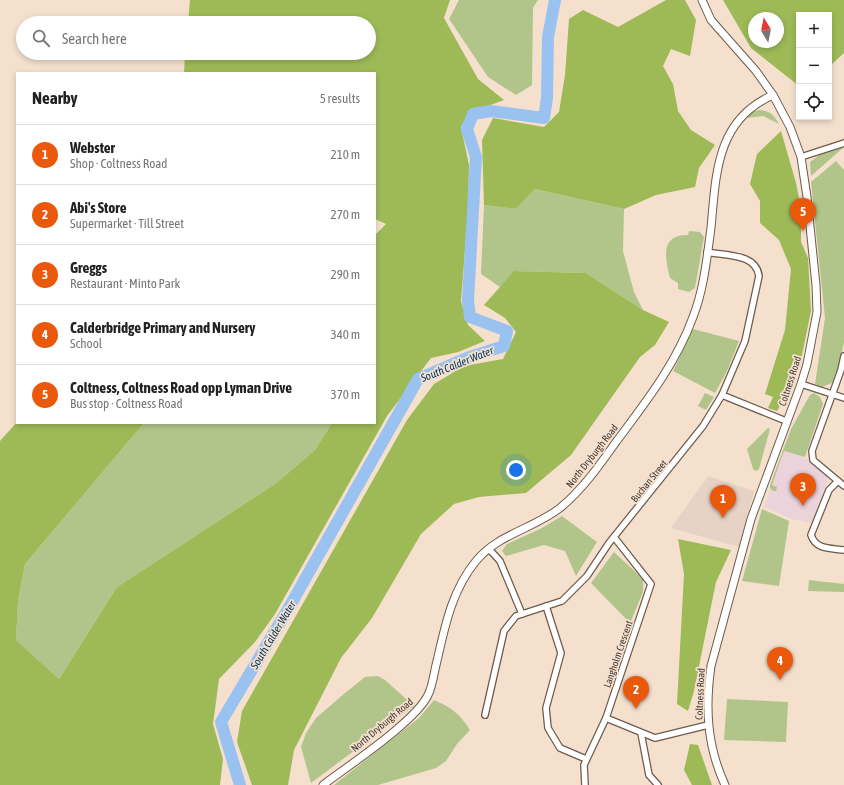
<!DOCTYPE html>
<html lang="en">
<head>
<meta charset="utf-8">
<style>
	body { margin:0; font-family:"Asap Condensed",sans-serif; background:#f2f2f2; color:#222 }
	.controls { position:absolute; right:12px; top:12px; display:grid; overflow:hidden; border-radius:0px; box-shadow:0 2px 6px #0003 }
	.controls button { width:36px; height:36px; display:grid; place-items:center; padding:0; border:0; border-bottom:1px solid #e0e0e0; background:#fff; color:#222; font:20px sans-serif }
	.compass { position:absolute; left:748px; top:12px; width:36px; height:36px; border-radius:50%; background:#fff; box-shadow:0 2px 6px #0003; rotate:350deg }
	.you { position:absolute; left:516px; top:470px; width:14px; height:14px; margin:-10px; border:3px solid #fff; border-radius:50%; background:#1a73e8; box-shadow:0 0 0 6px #1a73e833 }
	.badge { display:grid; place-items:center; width:26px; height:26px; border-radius:50%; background:#ea580c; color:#fff; font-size:13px; font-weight:700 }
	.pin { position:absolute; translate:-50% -33px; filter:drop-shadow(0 1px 2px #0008) }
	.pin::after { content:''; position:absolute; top:21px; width:14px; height:12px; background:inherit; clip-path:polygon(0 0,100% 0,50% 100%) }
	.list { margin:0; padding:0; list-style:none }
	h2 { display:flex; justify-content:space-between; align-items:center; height:52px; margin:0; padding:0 16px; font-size:17px }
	h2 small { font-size:13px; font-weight:400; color:#767676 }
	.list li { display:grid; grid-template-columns:26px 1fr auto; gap:12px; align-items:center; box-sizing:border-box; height:60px; padding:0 16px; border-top:1px solid #e0e0e0 }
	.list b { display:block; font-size:15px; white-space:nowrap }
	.list p { margin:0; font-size:13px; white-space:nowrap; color:#767676 }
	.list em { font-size:13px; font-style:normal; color:#767676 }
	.icon { flex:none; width:22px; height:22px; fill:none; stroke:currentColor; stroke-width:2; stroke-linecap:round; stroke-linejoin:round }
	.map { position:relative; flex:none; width:844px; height:785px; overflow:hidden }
	.search { position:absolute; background:#fff; box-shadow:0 2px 6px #0003; left:16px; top:16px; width:360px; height:44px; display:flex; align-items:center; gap:10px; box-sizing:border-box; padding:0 14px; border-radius:22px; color:#767676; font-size:15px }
	.panel { position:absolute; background:#fff; box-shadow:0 2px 6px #0003; left:16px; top:72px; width:360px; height:352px; border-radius:0px }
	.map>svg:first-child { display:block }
	.commercial { fill:#ecd2da }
	.industrial { fill:#e8d2c6 }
	.green { fill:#b1c58a }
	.forest { fill:#9dba57; fill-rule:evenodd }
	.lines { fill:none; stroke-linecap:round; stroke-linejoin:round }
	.river { stroke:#9ac2f0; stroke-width:12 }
	.minor-casing { stroke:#6d5b4b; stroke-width:8 }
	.tertiary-casing { stroke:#6d5b4b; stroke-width:9 }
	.minor { stroke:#fff; stroke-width:5.5 }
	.tertiary { stroke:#fff; stroke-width:7 }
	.labels { text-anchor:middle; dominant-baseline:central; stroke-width:3.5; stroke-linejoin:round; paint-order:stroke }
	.street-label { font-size:10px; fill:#413932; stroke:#f5e0ce }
	.water-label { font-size:11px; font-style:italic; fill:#033867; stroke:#f5e0ce }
</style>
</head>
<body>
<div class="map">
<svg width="844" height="785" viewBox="0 0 844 785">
	<rect width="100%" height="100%" fill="#f5e0ce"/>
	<path class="commercial" d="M784,451L807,458L828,478L812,523L792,519L764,507Z"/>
	<path class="industrial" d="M708,476L754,491L739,547L671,528Z"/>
	<g class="green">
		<path d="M459,0H538L533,8L532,85L516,95L488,77L449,19Z"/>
		<path d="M759,110C770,111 773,114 779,124L763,116L747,118L752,112Z"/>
		<path d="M844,146V147L811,176L810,162L819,155Z"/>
		<path d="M836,161L844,170V342L840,363L832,383L822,387L815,384L825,318L811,182Z"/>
		<path d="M535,189L624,209L623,251L634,292L643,310L586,273L515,271L500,287L481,274L484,205L516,209Z"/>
		<path d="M689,231L700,232L704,237L695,288L689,292L678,289V283L670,278C665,257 660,235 688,235Z"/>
		<path d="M693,329L739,341L727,371L715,393L673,371Z"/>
		<path d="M705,393L714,397L706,410L698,406Z"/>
		<path d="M814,393L820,397L823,404L805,457L784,451L772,485L777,487L776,491H773L770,488V485L791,429L810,395Z"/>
		<path d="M144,423H332L315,450L275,484L117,587L59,679L16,640L18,601L25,564Z"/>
		<path d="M768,428L770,429L759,469L756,471L753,469L747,449Z"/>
		<path d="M762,509L789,521L779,586L742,581Z"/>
		<path d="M562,516L597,542L576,576L565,551L544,545L506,556L502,551L507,544L540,529Z"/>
		<path d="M614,552L643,579V592L631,621L629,622L591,583Z"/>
		<path d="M809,580L844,584V592L808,591Z"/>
		<path d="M378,676L385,680L414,706L311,783L301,747L306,733L316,718L345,693L365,677Z"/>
		<path d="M727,699L788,702L786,742L724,740Z"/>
		<path d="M434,700C452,708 460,714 470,730L457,744L446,761L436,768L378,785H334L419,718Z"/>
	</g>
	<g class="forest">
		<path d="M190,0H450L444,18L478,79L504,100L469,113L461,127L469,165L468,212L461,301L468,325L485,341L458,352L431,358L387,416L275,614L255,642L219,679L213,724L223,759L220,785H0V441L17,422L144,423L25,564L18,601L16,640L59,679L117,587L275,484L315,450L332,423H375V235L386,224L375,219V73H184L185,53H369V23H188Z"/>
		<path d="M666,0H685L696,20L690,56L671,49L663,66L673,84L678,111L691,130L715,145L699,168L695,187L656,195L624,209L535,189L516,209L484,205L482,140L493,118L544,127L559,112L565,75L569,19L583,10L618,27Z"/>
		<path d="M723,0H844V53L829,67V15H799V86L751,48ZM754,18H778V42H754Z"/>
		<path d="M781,131L796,183L803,218L801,225V242L808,258L811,311L802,355L794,381L777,411L768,408L773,397L765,394L785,330L791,269L779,240L760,223V201L750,184L757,154Z"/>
		<path d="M514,271L586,273L643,310L669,322L655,345L640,357L571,455L526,493L479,497L454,504L421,534L372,618L341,658L294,750L288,785H252L237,742L242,711L407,420L434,384L464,366L503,359L516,332L505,318L484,305Z"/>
		<path d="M678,539L731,550L716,582L694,691L688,711L677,704L684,574Z"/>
		<path d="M690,744L698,745L712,785H692L684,770Z"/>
	</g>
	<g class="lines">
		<path class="river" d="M240,785L221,722L291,604L418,379L467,358L504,346L507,331L470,317L468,300L476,157L467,129L473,114L491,111L544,118L547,98L548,37L555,0"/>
		<g class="minor-casing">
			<g id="minor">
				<path d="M801,157L844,143"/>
				<path d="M844,356L841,370L812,451L813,460L844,486"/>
				<path d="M801,384L844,398"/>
				<path d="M722,395L786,421"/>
				<path d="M838,481L829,490L811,535C816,550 830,548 844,550"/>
				<path d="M489,549L500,561L522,614"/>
				<path d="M546,606L561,653L546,708L548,728L560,748L586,759"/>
				<path d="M485,715L504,631L516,616L562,601L587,576L609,543L703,426L722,395L745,341L759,276C756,253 725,256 707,252"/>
				<path d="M606,718L655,738L708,725"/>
				<path d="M641,733L649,775L658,785"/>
				<path d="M585,785L584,765L606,718L651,584L614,537"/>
			</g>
		</g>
		<g class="tertiary-casing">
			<g id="tertiary">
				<path d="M702,0L711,20L756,71L773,95L790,127L801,157L807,197L816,285L817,312L807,364L801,384L751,519L711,666C705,708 707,746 725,785"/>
				<path d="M323,785C348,766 416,721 428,695C433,685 434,672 437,661C445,626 452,590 476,561C498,534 533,529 560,508C582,490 599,466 616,442C645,403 676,364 693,317C704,289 707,257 711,228C716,174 716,120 773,95"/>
			</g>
		</g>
		<use href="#minor" class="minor"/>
		<use href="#tertiary" class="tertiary"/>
	</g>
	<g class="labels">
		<g class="street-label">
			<text transform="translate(790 381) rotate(-72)">Coltness Road</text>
			<text transform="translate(592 456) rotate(-52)">North Dryburgh Road</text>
			<text transform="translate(649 481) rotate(-51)">Buchan Street</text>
			<text transform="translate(618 654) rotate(-71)">Langholm Crescent</text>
			<text transform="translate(700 694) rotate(-87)">Coltness Road</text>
			<text transform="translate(382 725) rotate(-40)">North Dryburgh Road</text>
		</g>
		<g class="water-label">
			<text transform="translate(457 364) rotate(-22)">South Calder Water</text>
			<text transform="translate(273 635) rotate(-59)">South Calder Water</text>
		</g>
	</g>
</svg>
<div class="controls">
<button>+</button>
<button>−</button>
<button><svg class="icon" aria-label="locate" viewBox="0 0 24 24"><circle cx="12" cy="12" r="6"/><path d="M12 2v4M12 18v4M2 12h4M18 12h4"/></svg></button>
</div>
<svg class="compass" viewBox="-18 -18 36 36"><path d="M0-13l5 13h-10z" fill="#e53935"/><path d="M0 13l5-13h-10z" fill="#767676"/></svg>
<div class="you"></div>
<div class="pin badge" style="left:723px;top:518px">1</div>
<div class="pin badge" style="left:636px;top:709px">2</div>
<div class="pin badge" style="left:803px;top:506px">3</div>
<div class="pin badge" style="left:780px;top:680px">4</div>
<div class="pin badge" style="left:803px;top:231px">5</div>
<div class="search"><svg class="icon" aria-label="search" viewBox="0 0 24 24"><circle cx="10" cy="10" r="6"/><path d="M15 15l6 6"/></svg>Search here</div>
<section class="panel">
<h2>Nearby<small>5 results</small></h2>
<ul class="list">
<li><span class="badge">1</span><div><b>Webster</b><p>Shop · Coltness Road</p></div><em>210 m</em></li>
<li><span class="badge">2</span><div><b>Abi's Store</b><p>Supermarket · Till Street</p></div><em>270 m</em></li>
<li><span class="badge">3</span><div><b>Greggs</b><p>Restaurant · Minto Park</p></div><em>290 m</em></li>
<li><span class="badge">4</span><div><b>Calderbridge Primary and Nursery</b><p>School</p></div><em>340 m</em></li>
<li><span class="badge">5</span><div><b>Coltness, Coltness Road opp Lyman Drive</b><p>Bus stop · Coltness Road</p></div><em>370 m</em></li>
</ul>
</section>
</div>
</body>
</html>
